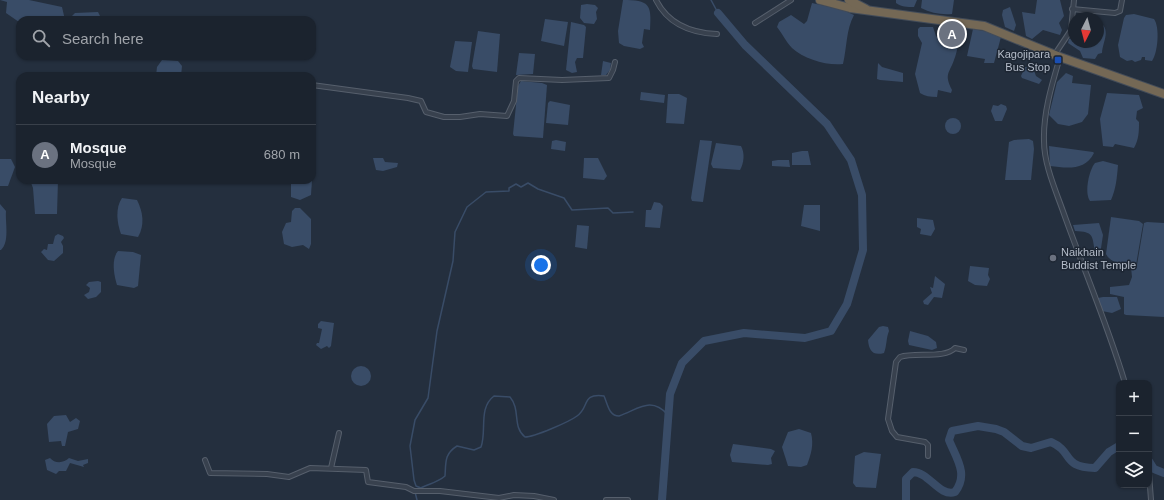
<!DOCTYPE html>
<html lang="en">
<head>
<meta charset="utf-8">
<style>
	body { margin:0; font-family:Helvetica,sans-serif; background:#282f3a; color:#f1f3f6 }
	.controls { position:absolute; right:12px; bottom:12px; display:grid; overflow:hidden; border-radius:8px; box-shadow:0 1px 3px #0004 }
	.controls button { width:36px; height:36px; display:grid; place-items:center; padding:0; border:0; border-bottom:1px solid #39404a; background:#1b232e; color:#f1f3f6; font:20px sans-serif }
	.compass { position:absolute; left:1068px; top:12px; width:36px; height:36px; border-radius:50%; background:#1b232e; box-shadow:0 1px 3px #0004; rotate:186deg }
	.you { position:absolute; left:541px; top:265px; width:14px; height:14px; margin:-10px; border:3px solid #fff; border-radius:50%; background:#1a73e8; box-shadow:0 0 0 6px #1a73e833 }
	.badge { display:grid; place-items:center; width:26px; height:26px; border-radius:50%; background:#bca0f2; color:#fff; font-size:13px; font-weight:700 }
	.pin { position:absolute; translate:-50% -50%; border:2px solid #fff; box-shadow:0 1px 4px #0006 }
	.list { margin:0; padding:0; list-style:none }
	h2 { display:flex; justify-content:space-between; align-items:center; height:52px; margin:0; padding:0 16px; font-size:17px }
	h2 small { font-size:13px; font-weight:400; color:#a0a4aa }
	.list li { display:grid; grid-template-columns:26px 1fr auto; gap:12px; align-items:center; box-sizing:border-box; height:60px; padding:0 16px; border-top:1px solid #39404a }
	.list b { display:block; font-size:15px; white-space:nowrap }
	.list p { margin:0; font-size:13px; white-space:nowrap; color:#a0a4aa }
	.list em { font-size:13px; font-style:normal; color:#a0a4aa }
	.icon { flex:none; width:22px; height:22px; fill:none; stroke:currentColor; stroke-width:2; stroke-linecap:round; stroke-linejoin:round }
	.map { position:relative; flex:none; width:1164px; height:500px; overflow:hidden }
	.search { position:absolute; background:#1b232e; box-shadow:0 1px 3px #0004; left:16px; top:16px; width:300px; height:44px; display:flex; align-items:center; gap:10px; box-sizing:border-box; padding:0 14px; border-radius:12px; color:#a0a4aa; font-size:15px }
	.panel { position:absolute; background:#1b232e; box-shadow:0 1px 3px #0004; left:16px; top:72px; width:300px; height:112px; border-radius:12px }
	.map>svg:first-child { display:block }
	.water { fill:#394c67 }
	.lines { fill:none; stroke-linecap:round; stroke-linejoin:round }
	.stream { stroke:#394c67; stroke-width:1.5 }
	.river { stroke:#394c67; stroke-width:8 }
	.street-casing { stroke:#565f6c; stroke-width:6 }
	.highway-casing { stroke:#434c59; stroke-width:10 }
	.street { stroke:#38414e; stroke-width:4 }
	.highway { stroke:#746855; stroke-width:8 }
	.transit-dot { fill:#1a4fb4; stroke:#1d2633; stroke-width:1.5 }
	.worship-dot { fill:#6b7280; stroke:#1d2633; stroke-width:1.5 }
	.labels { text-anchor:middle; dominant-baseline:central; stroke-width:3; stroke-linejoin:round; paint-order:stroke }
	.poi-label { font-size:11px; fill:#b4bcc9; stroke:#1d2633; text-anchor:end }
</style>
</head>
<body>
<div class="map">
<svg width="1164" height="500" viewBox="0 0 1164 500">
	<rect width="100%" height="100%" fill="#242f3e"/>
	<g class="water">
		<path d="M0,0H29L62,7L65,20H20L19,22L6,13L7,2Z"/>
		<path d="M623,0C649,0 652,4 650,30L644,29L642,43L644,47L640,49L624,46L619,43L618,31Z"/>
		<path d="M896,0H917L914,7C907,7 901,7 896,3Z"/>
		<path d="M922,0H954L952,14C941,15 931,13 921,8Z"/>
		<path d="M1037,0H1060L1064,16L1059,23L1062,30L1060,35L1043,30L1032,39L1026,36L1022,12L1035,14Z"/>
		<path d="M812,3L843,10L854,15C846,30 847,47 843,64C827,66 804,59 792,48C786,42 782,33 777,27L779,22L791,15L804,24L807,21Z"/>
		<path d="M587,4L595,5L598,8L596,12L597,19L594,24L584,23L580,18L581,5Z"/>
		<path d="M1010,7L1016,25L1014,31L1005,27L1002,15L1003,10Z"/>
		<path d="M98,12L102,20H72L71,17L75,13Z"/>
		<path d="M1134,14L1154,19C1160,27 1158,53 1152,61L1145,60V57H1142L1141,60L1135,62L1132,60L1127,61L1120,57L1118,45L1124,18L1126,15Z"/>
		<path d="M545,19L568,22L564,46L541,41Z"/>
		<path d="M1098,20C1112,30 1103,40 1102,53L1098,54L1095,59L1083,58L1080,51L1068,43L1069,39L1074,37V42H1098Z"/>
		<path d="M571,22L584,25L586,27L583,58H577L575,62L577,72L572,73L566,70Z"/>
		<path d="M920,27H933L936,36L940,40L958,45C957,50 956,55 954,60C949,74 944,74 952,90L951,93L938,90L937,97C930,97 925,96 920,93L915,74L922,43L918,36V29Z"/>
		<path d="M973,29L994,33L1001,37L994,63H984L985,59L967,56Z"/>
		<path d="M478,31L500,34L497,72L473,69L472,66Z"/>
		<path d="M455,41L472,42L468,72L456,71L450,67Z"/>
		<path d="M519,53L535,54L533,74L516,75Z"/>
		<path d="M162,60L178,61L182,66L181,76H156L157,67Z"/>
		<path d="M603,61L611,63L610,70L606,75H601Z"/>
		<path d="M878,63L882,67L903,73V82L880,80L877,79Z"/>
		<path d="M1025,67L1033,68L1036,76L1042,80L1039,84L1022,78L1021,76Z"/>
		<path d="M1066,73L1073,76L1072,83L1091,85L1088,114L1082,122L1069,126L1058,124L1049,115L1057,82Z"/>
		<path d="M521,81L542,83L547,85L543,138L514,136L513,134L518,86Z"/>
		<path d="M641,92L665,95L664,103L640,100Z"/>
		<path d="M1107,93L1139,95L1143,108L1137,111L1136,119L1139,122C1139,131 1139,139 1134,148L1115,144L1113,147L1103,146L1100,119Z"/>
		<path d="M668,94H679L687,98L684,124L666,123Z"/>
		<path d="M550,101L570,105L568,125L546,123L548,103Z"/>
		<path d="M1001,104L1006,106L1007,109L1002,121H995L991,111L993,105L998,106Z"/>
		<circle cx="953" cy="126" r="8"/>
		<path d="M1029,139L1033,141L1034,149L1031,180H1005L1009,142L1014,140Z"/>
		<path d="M556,140L566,142L565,151L551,149L552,141Z"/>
		<path d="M700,140L712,141L703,202L692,201L691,198Z"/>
		<path d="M716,143L741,146C745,153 744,163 740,170L713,168L711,164Z"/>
		<path d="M1049,146L1093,152L1094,153C1085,171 1067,168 1050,166Z"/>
		<path d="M802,151H808L811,165H792V153Z"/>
		<path d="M373,158H383L385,162L398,163L397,167L383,171L376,170Z"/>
		<path d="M584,158H598L607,176L604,180L583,178Z"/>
		<path d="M0,159H11L15,167L8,186H0Z"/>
		<path d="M778,160H789L790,167L772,166V161Z"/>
		<path d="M1103,161L1118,165C1117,177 1116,189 1111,200L1090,201C1084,193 1089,170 1095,163Z"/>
		<path d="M30,180H58L57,214H35L33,188Z"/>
		<path d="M291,180H312L311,195L300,200L291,197Z"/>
		<path d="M122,198L137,200C143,212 145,225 138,237L121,234C117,223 115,208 122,198Z"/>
		<path d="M654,202L660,203L663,206L660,228L645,227L646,210H651Z"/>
		<path d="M0,204L6,211C5,222 10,242 1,250H0Z"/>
		<path d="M804,205H820V231L801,226Z"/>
		<path d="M295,208H300L311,219V244L309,249L303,245L292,247L284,244L282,232L286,223L291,222L292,211Z"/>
		<path d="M1111,217L1139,221L1143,224L1136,265C1126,266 1111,264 1106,254Z"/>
		<path d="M917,218L933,220L935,229L931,236L920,234L921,229L917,227Z"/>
		<path d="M1147,222L1164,223V317L1126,315L1124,314V297L1110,294V287L1129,285L1132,277L1131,267L1137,265L1144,223Z"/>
		<path d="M1099,223L1103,235L1100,255L1095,252C1092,235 1094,232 1075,231L1073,225Z"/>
		<path d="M577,225L589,226L587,249L575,247Z"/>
		<path d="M58,234L63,236L64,238L61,242L63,246V253L54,261L48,260L41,252L44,249L47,250L48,244H53L55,236Z"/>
		<path d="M118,251L133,252L141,255L138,286L134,288L117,285C114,276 111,259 118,251Z"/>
		<path d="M970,266L989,268L988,275L990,279L987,286L975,285L968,281Z"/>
		<path d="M935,276L945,284L942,298L934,297L928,305L924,304L923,301L932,293L930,287L933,288Z"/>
		<path d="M98,281L101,282V292L96,297L88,299L84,295L89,292L90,288L86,285L89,282Z"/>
		<path d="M1103,297H1117L1121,309L1112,313L1102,311L1098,298Z"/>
		<path d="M321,321L334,323L331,346L329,348L327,346L321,349L316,345L317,343H319L322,329L318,328V324Z"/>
		<path d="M883,326L888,327L889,331C886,338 887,345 884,353C873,356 869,351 868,340L879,327Z"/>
		<path d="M910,331L928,336L936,342L937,348L932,350L909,345L908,341Z"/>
		<circle cx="361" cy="376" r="10"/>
		<path d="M66,415L70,422L76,418L80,421L78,429L68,432L65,446H62L61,441L49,442L47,424L54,416Z"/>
		<path d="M799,429L811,433C814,445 811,454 807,465L801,467L788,466L782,447L788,432Z"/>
		<path d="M733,444L771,449L775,451L771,458L772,464L768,465L732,462L730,455Z"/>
		<path d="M864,452L881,454L876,488L856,487L853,483L855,456Z"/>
		<path d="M50,458C55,464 64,463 69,458L78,461L88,459V463L83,465L84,467L70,463L66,471H59L56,474L47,470L45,460Z"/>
	</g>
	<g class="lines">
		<g class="stream">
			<path d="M711,0L718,13"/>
			<path d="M421,488L416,486L414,480L410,446L415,420L428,398L437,331L453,261L455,232L467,207L486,192L509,191V188L516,184L521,187L528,183L538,189L564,198L572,210L608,208L613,213L633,212"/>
			<path d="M417,490C427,484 437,483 445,476C446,463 444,454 457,446L474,450L481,447C487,431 478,408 494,396L510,397C521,410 512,427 525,437C534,437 569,422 577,416C590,407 581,393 604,396C608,405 609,416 619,416C639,409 651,396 668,415"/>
			<path d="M415,492L417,500"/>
		</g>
		<g class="river">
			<path d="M1149,461L1154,469L1164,473"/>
			<path d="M662,500L670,394L682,363L704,341L744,333L805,338L831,331L847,304L863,250L862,195L851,160L827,124L745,45L718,13"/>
			<path d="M906,500V479L913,472C929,472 939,497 955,492C969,474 956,458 949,440L952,431L978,426L996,429L1004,432L1022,446L1031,448L1051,442C1074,452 1061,467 1095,468L1109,452L1119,446"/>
		</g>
		<g class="street-casing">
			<g id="street">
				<path d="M656,0C668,24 691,33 717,34"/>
				<path d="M1072,9L1115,13L1120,11L1122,0"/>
				<path d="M755,23L791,0"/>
				<path d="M1055,54L1071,30L1074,0"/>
				<path d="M1060,57C1052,84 1043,113 1044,141C1044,165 1056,191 1064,214C1084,270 1108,326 1125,383"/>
				<path d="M312,85L408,98L421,101L426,112L444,117H460L480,114L507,116L514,101L516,81L519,78L562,80L609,78L613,70L615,62"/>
				<path d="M928,456V445L925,442L897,437L892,431L888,419L896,362L900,357C915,352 945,359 955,348L964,350"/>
				<path d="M205,460L210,473L267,474L289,477L310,468L366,470L368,482L406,487L414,491H440L499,498L514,495L534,496L554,500"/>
				<path d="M331,468L339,433"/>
				<path d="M1149,473L1151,500"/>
				<path d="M606,500H628"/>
			</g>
		</g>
		<g class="highway-casing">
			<g id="highway">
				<path d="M820,0L850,8L984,26L1060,57L1164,94"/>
				<path d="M849,0L866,9"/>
			</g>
		</g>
		<use href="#street" class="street"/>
		<use href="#highway" class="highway"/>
	</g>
	<rect class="transit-dot" x="1054" y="56" width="8" height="8" rx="2"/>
	<circle class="worship-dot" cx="1053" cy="258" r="4"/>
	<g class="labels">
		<g class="poi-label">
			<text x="1050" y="54">Kagojipara<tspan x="1050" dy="13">Bus Stop</tspan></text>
			<text x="1061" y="252" text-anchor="start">Naikhain<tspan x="1061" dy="13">Buddist Temple</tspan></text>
		</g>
	</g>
</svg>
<div class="controls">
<button>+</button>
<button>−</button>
<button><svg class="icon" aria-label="layers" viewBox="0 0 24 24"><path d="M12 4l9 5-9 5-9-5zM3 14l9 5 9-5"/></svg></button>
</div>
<svg class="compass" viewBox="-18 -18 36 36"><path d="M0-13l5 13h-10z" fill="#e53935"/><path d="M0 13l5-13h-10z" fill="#a0a4aa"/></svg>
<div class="you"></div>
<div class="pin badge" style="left:952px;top:34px;background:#6b7280">A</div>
<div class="search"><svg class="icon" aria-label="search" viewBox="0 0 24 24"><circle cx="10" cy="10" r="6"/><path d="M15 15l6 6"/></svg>Search here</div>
<section class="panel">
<h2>Nearby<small></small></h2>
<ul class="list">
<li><span class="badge" style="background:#6b7280">A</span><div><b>Mosque</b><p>Mosque</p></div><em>680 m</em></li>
</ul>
</section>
</div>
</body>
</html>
